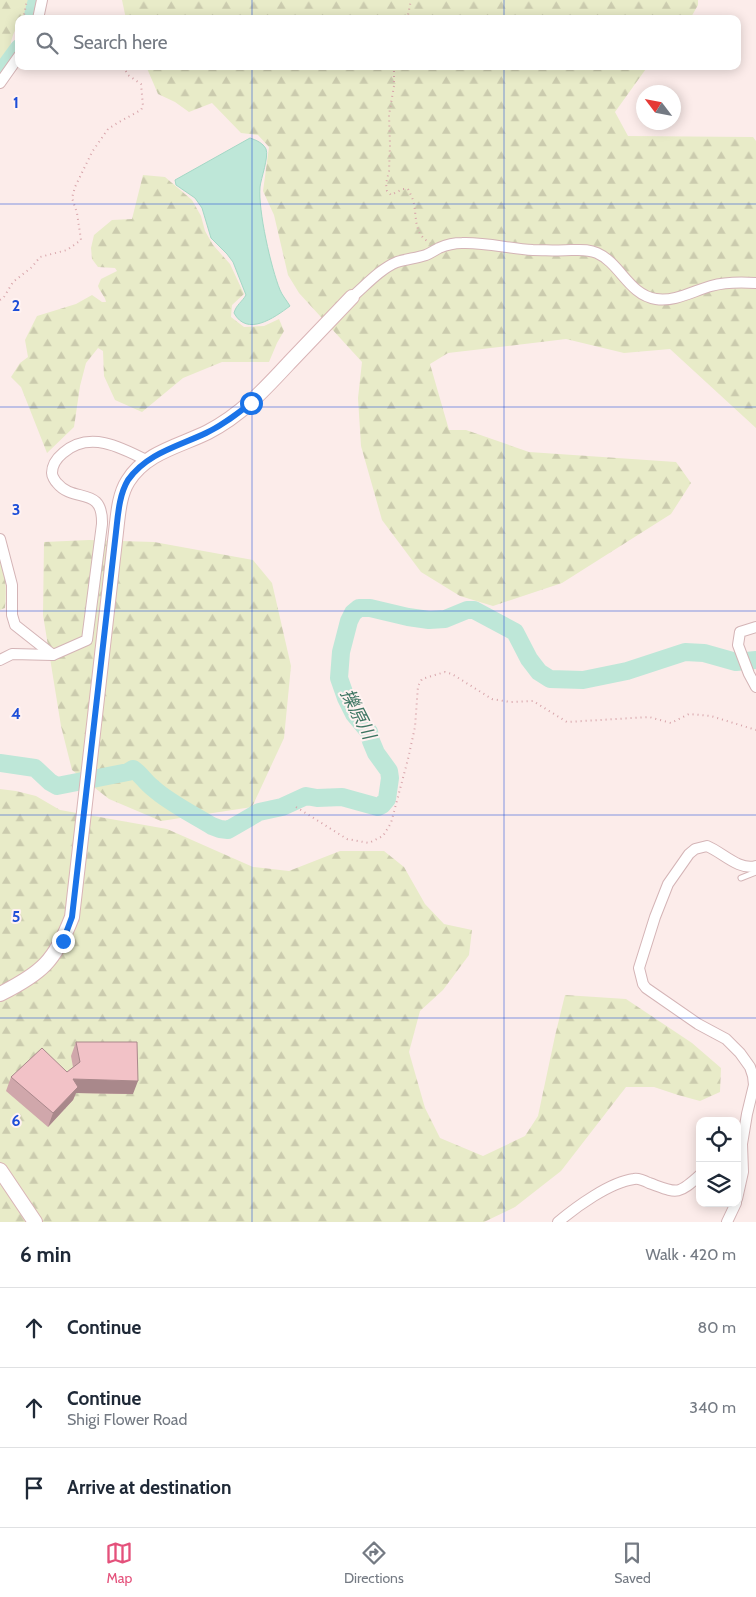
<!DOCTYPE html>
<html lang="en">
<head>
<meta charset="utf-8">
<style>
	body { margin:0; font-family:Cabin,"Noto Sans JP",sans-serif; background:#f6f6f7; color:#1f2937 }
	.controls { position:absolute; right:15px; bottom:15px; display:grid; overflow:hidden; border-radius:10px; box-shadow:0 2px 12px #0003 }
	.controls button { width:45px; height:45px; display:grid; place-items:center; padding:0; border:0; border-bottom:1px solid #e0e1e3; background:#fff; color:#1f2937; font:25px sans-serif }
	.compass { position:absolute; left:636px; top:85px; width:45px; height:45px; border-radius:50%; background:#fff; box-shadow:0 2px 12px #0003; rotate:302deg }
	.stop { position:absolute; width:15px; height:15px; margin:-11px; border:4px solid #1a73e8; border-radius:50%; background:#fff }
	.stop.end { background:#1a73e8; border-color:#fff; box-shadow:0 1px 5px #0008 }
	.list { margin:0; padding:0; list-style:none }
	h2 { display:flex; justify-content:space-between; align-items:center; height:65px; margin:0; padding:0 20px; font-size:21px }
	h2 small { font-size:16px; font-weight:400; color:#747a83 }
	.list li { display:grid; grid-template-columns:32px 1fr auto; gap:15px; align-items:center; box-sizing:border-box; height:80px; padding:0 20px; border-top:1px solid #e0e1e3 }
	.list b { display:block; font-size:19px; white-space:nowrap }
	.list p { margin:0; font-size:16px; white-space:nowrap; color:#747a83 }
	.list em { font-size:16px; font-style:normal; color:#747a83 }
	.icon { flex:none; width:28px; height:28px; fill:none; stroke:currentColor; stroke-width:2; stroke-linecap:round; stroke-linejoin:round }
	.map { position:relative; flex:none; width:756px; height:1222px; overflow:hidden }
	.search { position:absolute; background:#fff; box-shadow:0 2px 12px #0003; left:15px; right:15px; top:15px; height:55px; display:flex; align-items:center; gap:12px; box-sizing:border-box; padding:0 18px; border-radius:10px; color:#747a83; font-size:19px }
	.sheet { height:305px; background:#fff }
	nav { display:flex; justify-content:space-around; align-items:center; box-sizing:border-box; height:70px; border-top:1px solid #e0e1e3; background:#fff; font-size:14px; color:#747a83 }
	nav a { display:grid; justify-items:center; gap:2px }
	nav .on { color:#e4517b }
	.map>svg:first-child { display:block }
	.forest { fill:url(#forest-firs) }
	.water { fill:#bee7d8; stroke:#a4d8c6 }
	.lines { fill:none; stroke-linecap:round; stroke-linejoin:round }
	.river { stroke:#bee7d8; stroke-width:18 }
	.lane-casing { stroke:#d4b4b6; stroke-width:7 }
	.street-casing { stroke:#d4b4b6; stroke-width:12 }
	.secondary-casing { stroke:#d9b4b6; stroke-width:16 }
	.path { stroke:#d7a4aa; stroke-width:2; stroke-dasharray:1 4; stroke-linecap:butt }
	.lane { stroke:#fff; stroke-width:5 }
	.street { stroke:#fff; stroke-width:10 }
	.secondary { stroke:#fff; stroke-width:14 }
	.wall { fill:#d0a7ab }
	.shaded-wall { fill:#a9888b }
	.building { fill:#f2c2c7; stroke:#a9888b }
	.route { stroke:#1a73e8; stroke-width:6 }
	.grid { fill:none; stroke:#1d4ed8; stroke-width:1; stroke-opacity:0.55 }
	.labels { text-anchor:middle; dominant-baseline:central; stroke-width:4; stroke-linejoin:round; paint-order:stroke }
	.water-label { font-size:18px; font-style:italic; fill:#3d7562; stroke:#fff2f1 }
	.grid-label { font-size:16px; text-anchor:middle; font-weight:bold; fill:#1d4ed8; stroke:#fff2f1; stroke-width:4; stroke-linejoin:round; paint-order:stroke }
</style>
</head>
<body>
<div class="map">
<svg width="756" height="1222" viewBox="0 0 756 1222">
	<defs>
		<pattern id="forest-firs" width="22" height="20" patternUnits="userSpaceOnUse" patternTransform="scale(1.25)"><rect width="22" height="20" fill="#e8ebc8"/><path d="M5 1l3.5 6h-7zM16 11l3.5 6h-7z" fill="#cbcbae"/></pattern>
	</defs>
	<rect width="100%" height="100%" fill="#fcecea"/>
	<g class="forest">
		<path d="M0,0H33L31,9L24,19H19V25C6,40 15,55 0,69Z"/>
		<path d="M122,0H698V5L690,19H126Z"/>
		<path d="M146,66H648L615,112L628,136L753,137L756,141V428L670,349L624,353L566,339L448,353L430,364L449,430H466L529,452L676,462L691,483L671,514L562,583L493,606L460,596L421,572L382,520L361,446L358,398L362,362L299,293L288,275L274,215L263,191L269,147L258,135L241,133L212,103L189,112L175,102L158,94Z"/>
		<path d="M143,175L165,177L192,200L201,216L205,231L213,245L230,264L244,294L232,305L231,317L244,327L264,326L279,319L284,331L277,343L269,362H222L183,378L142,412L115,400L104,376L103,351L98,348L86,363L80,386L74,427L47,453L21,387L11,377L20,363L28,357L25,340L37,316L76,304L92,295L102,302H106C105,296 100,292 98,286L101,279L117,271L115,268L98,267L92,259L91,248L94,235L112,220L132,219Z"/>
		<path d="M89,540L154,542L253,560L272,583L291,666L284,738L252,807L161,821L109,799L72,770L61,726L43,615L44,542Z"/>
		<path d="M0,548C5,569 7,587 5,608L0,610Z"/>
		<path d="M0,789L16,791L36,796L60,810L167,829L253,867L289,871L340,851H384L404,867L425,904L444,924L472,930L469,955L443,990L420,1011L409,1052L425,1108L440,1138L483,1156L525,1136L538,1116L555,1036L565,995L626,999L692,1043L721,1068L720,1092L700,1101L678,1095L654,1087H626L561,1171L515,1207L484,1222H0Z"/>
	</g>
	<path class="water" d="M250,138C256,140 263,143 266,149C269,157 261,178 260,187C258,210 271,268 280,290C282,295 287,301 290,306C274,318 247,337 234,313C236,305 242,302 246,295L233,262L227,254L211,238L202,208L195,198L176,185L175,180Z"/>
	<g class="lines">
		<g class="river">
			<path d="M32,19L37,0"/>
			<path d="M3,70L19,48"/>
			<path d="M0,763L35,768L50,782L57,786L128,772L133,769C141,774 145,782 153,788C168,802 194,815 212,826L220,829L228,830L259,812L282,807L306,796L317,798L342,797L378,807L382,805L387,799L390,778L389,771L376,753L371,741L369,732L354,714L346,698L339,678L341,652L349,621L353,613L359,608H370L408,617L429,620L445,619L467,610H474L515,632L529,659L539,672L550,679L583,680L627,671L685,652L704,653L736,662L756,660"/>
		</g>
		<g class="lane-casing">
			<path id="lane" d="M741,878L756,872"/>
		</g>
		<g class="street-casing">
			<g id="street">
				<path d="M38,19L42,0"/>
				<path d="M0,83L19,56"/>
				<path d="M352,297C366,285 380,269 397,262C406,259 417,258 426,255C431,253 435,250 439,248C446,245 454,243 462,243C486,242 510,249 533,250C546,250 559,251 571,250C581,250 588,249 597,253C620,263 629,295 656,299C675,302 693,291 711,286C725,282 741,282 756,283"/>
				<path d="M0,539L12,585V615L15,625L53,655"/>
				<path d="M756,627L740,632L738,645L749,674L756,687"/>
				<path d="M0,660L12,654L53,655L87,640L102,524C103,485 74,504 57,483C55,481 52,476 52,473C52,465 57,458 63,453C89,430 121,447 148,461"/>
				<path d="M737,1199L743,1172L742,1144L747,1114L754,1085L753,1076L750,1067L740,1053L726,1039L698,1024L646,988L643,984L639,968L655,917L668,884L689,854L695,849L707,846C722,852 739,871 756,866"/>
				<path d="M558,1222C576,1207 610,1182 634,1179C639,1178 645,1181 649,1183C677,1193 677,1196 700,1175"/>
				<path d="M727,1222L736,1203"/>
			</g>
		</g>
		<g class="secondary-casing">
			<g id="secondary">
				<path d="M0,994C42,973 55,961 72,917L116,532C118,515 119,495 128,481C146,452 180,446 208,432C241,415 264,390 289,363C310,341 331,319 352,297"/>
				<path d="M0,1170L35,1222"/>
			</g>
		</g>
		<g class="path">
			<path d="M26,19L24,15L27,0"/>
			<path d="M406,19L408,15L411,0"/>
			<path d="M394,66V86L389,115L390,145L389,171L386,184L387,191L391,195L403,189H408C410,193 412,197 413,200C418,218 412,232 430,243"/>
			<path d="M0,300L4,297L13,282L32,267L40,257L67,250L81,240L77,213L72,198L75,187L92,152L108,129L119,122L141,110L143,106L141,84L128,75L123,66"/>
			<path d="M296,807L347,839L369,843L383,836L391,823L408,759L415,727L418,686L422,679L445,672L452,674L492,699L510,702L533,701L567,722L649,717L671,723L689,714L711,716L756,730"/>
		</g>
		<use href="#lane" class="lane"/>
		<use href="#street" class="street"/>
		<use href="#secondary" class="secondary"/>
	</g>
	<path class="wall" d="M76,1042L133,1094L76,1093L73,1100L48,1127L6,1091L11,1077L67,1072L73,1067L71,1056Z"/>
	<path class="shaded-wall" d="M73,1079L138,1081L133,1094L76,1093L73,1100L48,1127L53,1113Z"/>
	<path class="building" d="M76,1042H137L138,1081L73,1079L78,1087L53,1113L11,1077L42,1048L67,1072L80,1062Z"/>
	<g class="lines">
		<path class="route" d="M63,941L72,917L116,532C118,515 119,495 128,480C147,453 179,446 206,433C223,425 237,414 251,403"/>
	</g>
	<path class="grid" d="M252,0V19M504,0V19M252,66V1222M504,66V1222M0,204H756M0,407H756M0,611H756M0,815H756M0,1018H756"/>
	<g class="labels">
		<g class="water-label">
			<text transform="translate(358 714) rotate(63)">擽原川</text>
		</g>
	</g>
	<g class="grid-label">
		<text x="16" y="108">1</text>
		<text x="16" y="311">2</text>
		<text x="16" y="515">3</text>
		<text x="16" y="719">4</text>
		<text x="16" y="922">5</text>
		<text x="16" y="1126">6</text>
	</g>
</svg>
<div class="controls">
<button><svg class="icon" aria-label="locate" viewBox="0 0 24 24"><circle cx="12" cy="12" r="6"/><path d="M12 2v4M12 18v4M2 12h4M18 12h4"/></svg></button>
<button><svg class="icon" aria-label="layers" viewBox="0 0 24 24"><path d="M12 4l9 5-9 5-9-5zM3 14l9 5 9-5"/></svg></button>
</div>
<svg class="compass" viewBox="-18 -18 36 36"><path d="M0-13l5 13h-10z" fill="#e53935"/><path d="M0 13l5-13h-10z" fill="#747a83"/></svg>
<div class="stop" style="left:251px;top:403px"></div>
<div class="stop end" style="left:63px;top:941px"></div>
<div class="search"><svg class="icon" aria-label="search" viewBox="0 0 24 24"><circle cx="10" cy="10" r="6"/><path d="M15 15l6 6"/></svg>Search here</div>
</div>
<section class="sheet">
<h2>6 min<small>Walk · 420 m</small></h2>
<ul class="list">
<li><svg class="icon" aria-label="ahead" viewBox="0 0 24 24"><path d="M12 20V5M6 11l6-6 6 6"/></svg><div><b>Continue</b></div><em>80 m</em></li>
<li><svg class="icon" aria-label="ahead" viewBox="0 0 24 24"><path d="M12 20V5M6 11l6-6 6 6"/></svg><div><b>Continue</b><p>Shigi Flower Road</p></div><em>340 m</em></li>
<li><svg class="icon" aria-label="arrive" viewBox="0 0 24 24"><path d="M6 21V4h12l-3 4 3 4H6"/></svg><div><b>Arrive at destination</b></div></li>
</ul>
</section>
<nav>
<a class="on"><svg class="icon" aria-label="map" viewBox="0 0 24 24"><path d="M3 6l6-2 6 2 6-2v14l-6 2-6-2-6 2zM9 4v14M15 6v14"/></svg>Map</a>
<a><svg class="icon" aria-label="directions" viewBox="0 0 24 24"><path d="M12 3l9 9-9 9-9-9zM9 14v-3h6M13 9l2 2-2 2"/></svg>Directions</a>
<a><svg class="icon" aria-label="saved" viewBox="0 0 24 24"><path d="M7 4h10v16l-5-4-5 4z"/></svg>Saved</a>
</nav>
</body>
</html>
